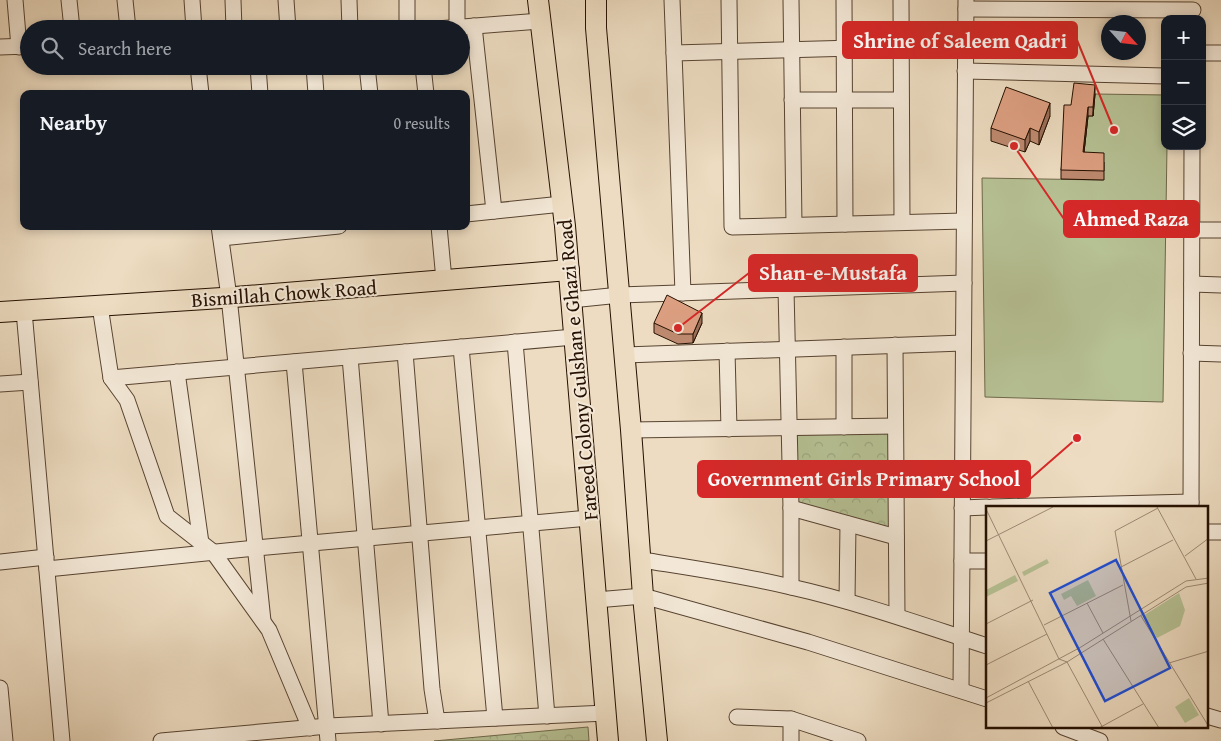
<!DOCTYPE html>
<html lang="en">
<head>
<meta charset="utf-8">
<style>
	body { margin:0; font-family:"Gentium Book Plus",serif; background:#20242c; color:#f1f3f6 }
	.controls { position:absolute; right:15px; top:15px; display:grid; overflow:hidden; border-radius:10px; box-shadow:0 2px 8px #0003 }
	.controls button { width:45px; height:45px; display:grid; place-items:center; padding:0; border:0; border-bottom:1px solid #363941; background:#171b24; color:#f1f3f6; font:25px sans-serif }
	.compass { position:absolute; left:1101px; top:15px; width:45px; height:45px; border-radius:50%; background:#171b24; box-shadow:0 2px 8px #0003; rotate:117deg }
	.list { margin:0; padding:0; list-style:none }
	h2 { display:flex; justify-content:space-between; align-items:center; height:65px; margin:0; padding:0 20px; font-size:21px }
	h2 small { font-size:16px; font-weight:400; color:#9ea1a6 }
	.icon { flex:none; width:28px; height:28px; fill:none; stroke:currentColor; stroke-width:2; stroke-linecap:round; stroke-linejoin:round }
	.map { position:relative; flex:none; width:1221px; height:741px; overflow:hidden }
	.search { position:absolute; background:#171b24; box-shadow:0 2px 8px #0003; left:20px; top:20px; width:450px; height:55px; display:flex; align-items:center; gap:12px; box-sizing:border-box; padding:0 18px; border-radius:28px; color:#9ea1a6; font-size:19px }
	.panel { position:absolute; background:#171b24; box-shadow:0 2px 8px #0003; left:20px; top:90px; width:450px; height:140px; border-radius:10px }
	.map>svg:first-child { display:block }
	.grass { fill:#b6c194; stroke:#6e684a }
	.forest { fill:url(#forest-crowns); stroke:#6e684a }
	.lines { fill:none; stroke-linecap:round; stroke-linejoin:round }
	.minor-casing { stroke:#574331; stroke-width:17 }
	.major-casing { stroke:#251001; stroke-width:22 }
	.minor { stroke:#f3e8d7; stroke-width:15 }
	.major { stroke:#eddcc1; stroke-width:20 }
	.wall { fill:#be8a70; stroke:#251001 }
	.shaded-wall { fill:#9b705b; stroke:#251001 }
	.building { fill:#dda082; stroke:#251001 }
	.labels { text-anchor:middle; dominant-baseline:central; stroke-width:4; stroke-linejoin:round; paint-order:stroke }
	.street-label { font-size:20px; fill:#251001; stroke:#f3e8d7 }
	.inset-road { fill:none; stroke:#9d8a74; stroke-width:1 }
	.view { fill:#1d4ed8; fill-opacity:0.15; stroke:#1d4ed8; stroke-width:2.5 }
	.inset-edge { fill:none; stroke:#251001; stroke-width:2.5 }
	.leader { fill:none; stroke:#d62828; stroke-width:2 }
	.callout-dot { fill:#d62828; stroke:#f3e8d7; stroke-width:2 }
	.callout { fill:#d62828; stroke:#d62828; stroke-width:2 }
	.callout-label { font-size:21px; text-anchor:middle; font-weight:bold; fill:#fff }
</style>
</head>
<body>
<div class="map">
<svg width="1221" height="741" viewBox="0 0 1221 741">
	<defs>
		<pattern id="forest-crowns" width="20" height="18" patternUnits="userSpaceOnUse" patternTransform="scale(1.25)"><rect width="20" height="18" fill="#b6c194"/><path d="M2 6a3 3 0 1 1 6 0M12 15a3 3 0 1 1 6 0" fill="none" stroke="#9ca57e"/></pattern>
	</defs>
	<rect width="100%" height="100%" fill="#eddcc1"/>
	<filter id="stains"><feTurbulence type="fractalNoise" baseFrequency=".004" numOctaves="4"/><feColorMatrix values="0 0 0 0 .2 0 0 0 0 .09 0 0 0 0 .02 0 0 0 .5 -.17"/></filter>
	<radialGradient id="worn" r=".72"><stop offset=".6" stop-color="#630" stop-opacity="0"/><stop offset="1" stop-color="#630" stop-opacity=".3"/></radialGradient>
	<path class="grass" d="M1095,94L1165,95V146H1167L1163,402L985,397L982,178L1103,180L1083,161L1088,116H1093Z"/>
	<g class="forest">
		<path d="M895,426L896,537L791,508L789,428Z"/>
		<path d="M588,727L589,741H434Z"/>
	</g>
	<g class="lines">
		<g class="minor-casing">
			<g id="minor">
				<path d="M15,0L19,47"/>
				<path d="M69,0L72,29"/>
				<path d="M125,0L128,29"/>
				<path d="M192,0L194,29"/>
				<path d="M233,0L234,29"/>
				<path d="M286,0L288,29"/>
				<path d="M349,0L350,29"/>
				<path d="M407,0V29"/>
				<path d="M672,0L683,293"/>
				<path d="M729,0L732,227L964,221"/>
				<path d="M791,0L794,225"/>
				<path d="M844,0L845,224"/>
				<path d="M901,0L902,222"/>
				<path d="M966,9L1193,10"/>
				<path d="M474,26L494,211"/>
				<path d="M457,27V0"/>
				<path d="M437,29L540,21"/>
				<path d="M0,47L28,46"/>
				<path d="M674,53L966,45"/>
				<path d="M1202,53H1221"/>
				<path d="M198,66L201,94"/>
				<path d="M258,66L260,94"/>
				<path d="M314,66L316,94"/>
				<path d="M367,66L370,94"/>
				<path d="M423,66L426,94"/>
				<path d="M965,71L1165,76"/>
				<path d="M792,100H901"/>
				<path d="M466,214L562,204"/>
				<path d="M219,226L229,297L263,621"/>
				<path d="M439,226L444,280"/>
				<path d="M1192,230H1221"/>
				<path d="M221,238L339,226"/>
				<path d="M1192,284L1221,285"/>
				<path d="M786,289L791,508V587"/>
				<path d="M571,300L620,295L964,283"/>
				<path d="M100,306L111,378L127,400L167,516L213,552L269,630L310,728"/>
				<path d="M24,311L62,741"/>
				<path d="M515,342L547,716"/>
				<path d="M895,345L897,616"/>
				<path d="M461,347L495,718"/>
				<path d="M727,351L729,429"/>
				<path d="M405,352L432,689L437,721"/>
				<path d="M1191,353L1221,354"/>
				<path d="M625,355L963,343"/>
				<path d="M350,357L381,724"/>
				<path d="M294,362L328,741"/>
				<path d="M177,372L201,543"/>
				<path d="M111,378L574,337"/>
				<path d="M0,384L30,382"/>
				<path d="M844,427V347"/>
				<path d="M631,430L895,426"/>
				<path d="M896,475H962"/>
				<path d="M992,507L1191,502"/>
				<path d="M1191,507L1192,146"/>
				<path d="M791,508L896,537"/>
				<path d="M962,508L987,507"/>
				<path d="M1207,532H1221"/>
				<path d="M642,560C692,568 742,575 791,587C858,602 922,625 987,646"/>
				<path d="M962,561H987"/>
				<path d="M0,562L46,557"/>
				<path d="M47,569L256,548L589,518"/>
				<path d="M596,600L643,596L808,642L987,699"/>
				<path d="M847,601L848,524"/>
				<path d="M0,688L5,741"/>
				<path d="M961,690L966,0"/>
				<path d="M1207,716L1221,720"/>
				<path d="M737,717L791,719L858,741"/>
				<path d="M791,719V741"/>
				<path d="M1063,727L1100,741"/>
				<path d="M161,741L328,726L606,713"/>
			</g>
		</g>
		<g class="major-casing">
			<g id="major">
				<path d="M538,0L565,226L608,741"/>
				<path d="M596,0V28L631,430L643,596L657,741"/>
				<path d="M0,312L222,298L569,270"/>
			</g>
		</g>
		<use href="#minor" class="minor"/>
		<use href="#major" class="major"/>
	</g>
	<g class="wall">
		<path d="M1095,94L1093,116H1088L1084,152L1104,162V180L1061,179V170L1071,105Z"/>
		<path d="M1050,116L1039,145L1030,141L1025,152L991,141V128Z"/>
		<path d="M654,323H702L693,343L678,344L654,333Z"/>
	</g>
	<g class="shaded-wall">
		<path d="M1095,85V94L1093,116V107Z"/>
		<path d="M1050,103V116L1039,145V132Z"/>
		<path d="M1088,107V116L1083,161V152Z"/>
		<path d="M1030,128V141L1025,152V140Z"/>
		<path d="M702,313V323L693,343V334Z"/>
	</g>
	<g class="building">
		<path d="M1074,83L1095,85L1093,107H1088L1083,152L1104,153V171L1061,170L1064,105H1071Z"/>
		<path d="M1006,87L1050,103L1039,132L1030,128L1025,140L991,128Z"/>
		<path d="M667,295L702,313L693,334H678L654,323Z"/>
	</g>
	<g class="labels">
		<g class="street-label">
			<text transform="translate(284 293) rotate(-4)">Bismillah Chowk Road</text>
			<text transform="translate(577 370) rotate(-95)">Fareed Colony Gulshan e Ghazi Road</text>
		</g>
	</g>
	<g transform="translate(986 506)">
		<rect width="222" height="222" fill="#eddcc1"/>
		<path d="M29,69L32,75L0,91V84ZM102,74L110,90L91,100L85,90L78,94L75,88ZM203,192L213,209L199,217L189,201Z" fill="#b6c194"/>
		<path d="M61,53L63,57L38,70L36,66ZM193,87L199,104L194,120L171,132L157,110Z" fill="#b6c194"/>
		<path class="inset-road" d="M171,1L210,73M0,3L73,153L81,156L117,222M0,35L67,1M199,50L223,32M135,61L187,34M101,97L117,127M155,110L223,221M145,115L129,25L172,2M0,118L47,94M58,119L137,79M117,133L173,222M183,157L223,145M0,159L61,128M42,175L67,222M0,192L95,141L200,75L223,72M0,197L81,156L200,81L223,77M113,222L157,198"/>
		<path class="view" d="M130,54L184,162L119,195L64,87Z"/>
		<rect width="222" height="222" class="inset-edge"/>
	</g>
	<path class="leader" d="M1114 130L1077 40M1014 146L1064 219M678 328L749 273M1077 438L1030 479"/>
	<g class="callout-dot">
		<circle cx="1114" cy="130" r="5"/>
		<circle cx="1014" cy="146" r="5"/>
		<circle cx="678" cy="328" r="5"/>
		<circle cx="1077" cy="438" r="5"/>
	</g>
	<g class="callout">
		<rect x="843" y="22" width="234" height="36" rx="5"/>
		<rect x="1064" y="201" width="135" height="36" rx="5"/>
		<rect x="749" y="255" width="168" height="36" rx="5"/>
		<rect x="698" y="461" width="332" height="36" rx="5"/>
	</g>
	<g class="callout-label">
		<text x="960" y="48">Shrine of Saleem Qadri</text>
		<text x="1131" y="226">Ahmed Raza</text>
		<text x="833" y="280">Shan-e-Mustafa</text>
		<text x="864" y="486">Government Girls Primary School</text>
	</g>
	<rect width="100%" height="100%" filter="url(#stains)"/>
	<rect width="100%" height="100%" fill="url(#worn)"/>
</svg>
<div class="controls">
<button>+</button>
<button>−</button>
<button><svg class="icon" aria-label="layers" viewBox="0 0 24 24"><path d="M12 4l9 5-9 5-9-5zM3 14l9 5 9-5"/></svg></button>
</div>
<svg class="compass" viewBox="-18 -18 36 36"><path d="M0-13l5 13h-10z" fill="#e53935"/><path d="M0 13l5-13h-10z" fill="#9ea1a6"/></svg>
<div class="search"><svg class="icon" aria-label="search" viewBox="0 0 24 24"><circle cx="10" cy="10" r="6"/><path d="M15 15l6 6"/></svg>Search here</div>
<section class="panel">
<h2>Nearby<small>0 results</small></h2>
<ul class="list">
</ul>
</section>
</div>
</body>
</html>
